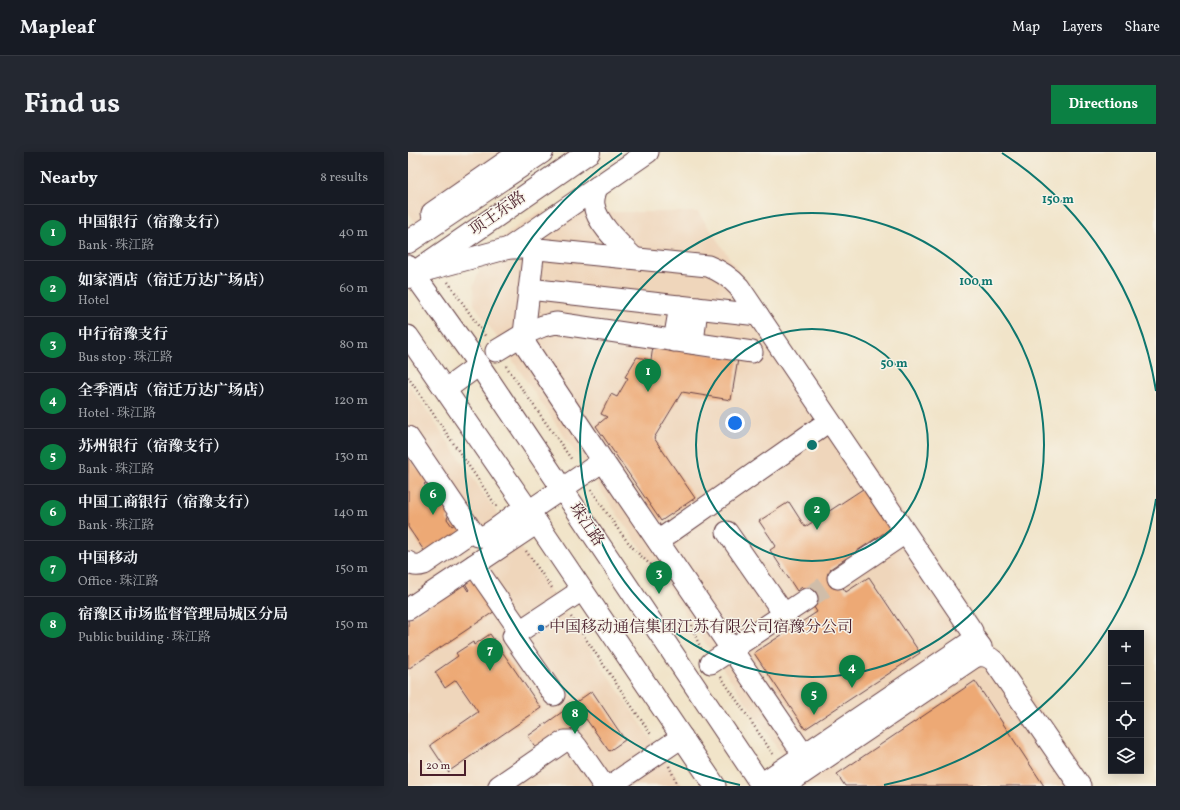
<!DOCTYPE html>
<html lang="en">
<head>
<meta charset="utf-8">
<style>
	body { margin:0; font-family:Vollkorn,"Noto Serif SC",serif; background:#242831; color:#f1f3f6 }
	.controls { position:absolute; right:12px; bottom:12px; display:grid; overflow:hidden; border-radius:0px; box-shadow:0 2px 10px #0003 }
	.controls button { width:36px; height:36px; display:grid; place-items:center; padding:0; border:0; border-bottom:1px solid #363941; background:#171b24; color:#f1f3f6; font:20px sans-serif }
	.scale { position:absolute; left:12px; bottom:10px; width:46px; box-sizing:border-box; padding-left:4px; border:2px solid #4a1f2b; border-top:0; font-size:11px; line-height:14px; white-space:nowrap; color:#4a1f2b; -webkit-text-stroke:3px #f7f3e8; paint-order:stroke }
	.you { position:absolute; left:327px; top:271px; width:14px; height:14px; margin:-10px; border:3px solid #fff; border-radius:50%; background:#1a73e8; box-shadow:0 0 0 6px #1a73e833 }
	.badge { display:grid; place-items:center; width:26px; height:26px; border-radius:50%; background:#0b8043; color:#fff; font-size:13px; font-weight:700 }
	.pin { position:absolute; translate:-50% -33px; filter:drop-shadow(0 1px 2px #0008) }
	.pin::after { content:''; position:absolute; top:21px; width:14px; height:12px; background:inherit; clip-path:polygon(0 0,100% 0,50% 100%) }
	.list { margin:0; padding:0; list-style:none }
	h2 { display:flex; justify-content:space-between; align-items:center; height:52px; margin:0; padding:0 16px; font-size:17px }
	h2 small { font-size:13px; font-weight:400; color:#9ea1a6 }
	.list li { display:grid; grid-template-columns:26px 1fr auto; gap:12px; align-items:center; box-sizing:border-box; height:56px; padding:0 16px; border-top:1px solid #363941 }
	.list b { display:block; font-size:15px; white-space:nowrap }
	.list p { margin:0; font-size:13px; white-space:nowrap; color:#9ea1a6 }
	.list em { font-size:13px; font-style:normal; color:#9ea1a6 }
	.icon { flex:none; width:22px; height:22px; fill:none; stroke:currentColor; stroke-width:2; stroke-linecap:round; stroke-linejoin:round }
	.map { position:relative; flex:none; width:748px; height:634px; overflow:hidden; border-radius:0px }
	header { display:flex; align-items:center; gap:24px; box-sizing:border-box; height:56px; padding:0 20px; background:#171b24; border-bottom:1px solid #363941 }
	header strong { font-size:19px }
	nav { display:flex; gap:22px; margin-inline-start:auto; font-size:14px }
	.intro { display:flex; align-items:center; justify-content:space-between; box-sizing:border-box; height:96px; padding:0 24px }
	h1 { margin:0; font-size:28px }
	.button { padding:10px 18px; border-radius:0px; background:#0b8043; color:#fff; font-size:14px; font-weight:700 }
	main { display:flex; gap:24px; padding:0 24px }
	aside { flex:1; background:#171b24; border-radius:0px; box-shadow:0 2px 10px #0003 }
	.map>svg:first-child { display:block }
	.built { fill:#efd6bb }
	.building { fill:#eda975 }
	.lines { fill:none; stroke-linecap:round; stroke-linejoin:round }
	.minor-tunnel { stroke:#d0bda9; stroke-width:21; stroke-dasharray:21 10; stroke-linecap:butt }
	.minor-casing { stroke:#633d43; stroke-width:23 }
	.major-casing { stroke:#633d43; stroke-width:24 }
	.path { stroke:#633d43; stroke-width:2.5; stroke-dasharray:1 3; stroke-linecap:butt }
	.minor { stroke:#fff; stroke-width:21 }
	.major { stroke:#fff; stroke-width:22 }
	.ring { fill:none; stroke:#0f766e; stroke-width:2 }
	.poi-dot { fill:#1f6fb2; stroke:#f7f3e8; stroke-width:1.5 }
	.labels { text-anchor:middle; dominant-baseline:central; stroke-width:3; stroke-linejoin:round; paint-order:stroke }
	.street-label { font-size:16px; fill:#4a1f2b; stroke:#f7f3e8 }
	.poi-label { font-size:16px; fill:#4a1f2b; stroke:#f7f3e8; text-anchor:start }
	.centre { fill:#0f766e; stroke:#f7f3e8; stroke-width:2 }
	.ring-label { font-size:12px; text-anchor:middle; font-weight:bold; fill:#0f766e; stroke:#f7f3e8; stroke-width:3; stroke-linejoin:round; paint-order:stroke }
</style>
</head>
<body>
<header>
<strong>Mapleaf</strong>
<nav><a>Map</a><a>Layers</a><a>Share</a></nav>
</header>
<div class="intro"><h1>Find us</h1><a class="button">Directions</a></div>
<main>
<aside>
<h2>Nearby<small>8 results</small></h2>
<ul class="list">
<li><span class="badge">1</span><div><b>中国银行（宿豫支行）</b><p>Bank · 珠江路</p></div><em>40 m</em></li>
<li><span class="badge">2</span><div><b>如家酒店（宿迁万达广场店）</b><p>Hotel</p></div><em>60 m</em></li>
<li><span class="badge">3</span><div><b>中行宿豫支行</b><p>Bus stop · 珠江路</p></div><em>80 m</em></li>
<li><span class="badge">4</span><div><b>全季酒店（宿迁万达广场店）</b><p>Hotel · 珠江路</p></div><em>120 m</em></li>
<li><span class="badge">5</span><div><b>苏州银行（宿豫支行）</b><p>Bank · 珠江路</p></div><em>130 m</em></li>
<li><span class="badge">6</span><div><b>中国工商银行（宿豫支行）</b><p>Bank · 珠江路</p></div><em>140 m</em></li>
<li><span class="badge">7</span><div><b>中国移动</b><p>Office · 珠江路</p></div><em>150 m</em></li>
<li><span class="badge">8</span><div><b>宿豫区市场监督管理局城区分局</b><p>Public building · 珠江路</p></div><em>150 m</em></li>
</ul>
</aside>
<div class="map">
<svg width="748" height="634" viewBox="0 0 748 634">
	<rect width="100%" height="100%" fill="#f7f3e8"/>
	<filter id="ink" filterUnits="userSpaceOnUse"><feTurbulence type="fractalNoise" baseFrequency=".025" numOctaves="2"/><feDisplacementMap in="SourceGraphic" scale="8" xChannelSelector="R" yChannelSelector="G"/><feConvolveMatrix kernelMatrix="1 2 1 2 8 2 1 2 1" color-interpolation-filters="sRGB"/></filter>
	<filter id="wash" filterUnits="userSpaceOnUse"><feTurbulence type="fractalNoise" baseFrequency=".012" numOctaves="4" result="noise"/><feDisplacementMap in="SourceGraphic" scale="16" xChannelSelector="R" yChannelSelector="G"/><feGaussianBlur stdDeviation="0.9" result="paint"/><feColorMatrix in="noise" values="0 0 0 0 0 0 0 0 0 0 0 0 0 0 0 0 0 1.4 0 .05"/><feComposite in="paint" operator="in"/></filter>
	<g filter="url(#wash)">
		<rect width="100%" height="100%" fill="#f1e4c9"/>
		<g class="built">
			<path d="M0,0H110L8,72L0,59Z"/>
			<path d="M130,60H290L580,484L685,634H395L66,152L65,134L82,93Z"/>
			<path d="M0,231L202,526L275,634H0Z"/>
		</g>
		<g id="blocks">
			<g class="building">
				<path d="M245,194L330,207L323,248L274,240L246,286L287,346L253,369L188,274L199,265L193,262L203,242L209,245L220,226L217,225L229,205L243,208Z"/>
				<path d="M0,305L7,314L22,328L16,332L22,340L31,346L41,362L39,367L44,374L47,372L58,380L19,403L0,375Z"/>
				<path d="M455,337L482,377L422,417L438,440L461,425L512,501L397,577L346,501L409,460L394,435L389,439L362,398L368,394L351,369L381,350L397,375Z"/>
				<path d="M63,427L66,429L87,459L0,517V467L55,431L60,439L61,438L57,431Z"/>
				<path d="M82,482L133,556L40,620L22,593L70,560L48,528L37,536L27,520L50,504L48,501L65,490L66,493Z"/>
				<path d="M567,529L636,634H437L429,622Z"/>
				<path d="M184,539L217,588L201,599L178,567L131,600L120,584Z"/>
			</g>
		</g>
	</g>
	<g filter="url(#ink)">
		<use href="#blocks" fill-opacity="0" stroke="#633d43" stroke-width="1"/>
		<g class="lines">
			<path class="minor-tunnel" d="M399,447L430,426"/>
			<g class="minor-casing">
				<g id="minor">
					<path d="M189,35C187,41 185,47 186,53C189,72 213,93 226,106"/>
					<path d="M24,61L112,0"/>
					<path d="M101,96L240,0"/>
					<path d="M126,96L116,182V188L119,195L195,309L391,596"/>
					<path d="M0,114L71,213L354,634"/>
					<path d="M8,121L101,96H120L300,114C313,119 322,125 331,135L564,479"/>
					<path d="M121,137L350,163"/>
					<path d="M0,184L121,359L307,634"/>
					<path d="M266,189L272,154"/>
					<path d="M285,191L289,156"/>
					<path d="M88,199L116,182L135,174L148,171L344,200"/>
					<path d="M38,237L71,213"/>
					<path d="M0,285L66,382C69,384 71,385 75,384C85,381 108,361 118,354"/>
					<path d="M121,359L195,309"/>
					<path d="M319,380L376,462"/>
					<path d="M250,389L421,269"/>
					<path d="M0,410C5,414 10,414 16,412L64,379"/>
					<path d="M66,413L112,479L105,484L146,543"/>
					<path d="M430,426L497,381"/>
					<path d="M0,457L129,371"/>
					<path d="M112,479L174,438"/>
					<path d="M568,504C576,503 580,504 586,509L672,634"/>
					<path d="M303,511L399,447"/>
					<path d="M353,632L567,487L573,495L568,504L376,634"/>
					<path d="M91,634L152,592L157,589H164L169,595L196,634"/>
					<path d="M202,634L274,585"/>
				</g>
			</g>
			<g class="major-casing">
				<g id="major">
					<path d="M0,90L134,0"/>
					<path d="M0,125L181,0"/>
				</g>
			</g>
			<g class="path">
				<path d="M40,130L78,185"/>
				<path d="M98,214L164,308"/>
				<path d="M0,225L89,355"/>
				<path d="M183,337C201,364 218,393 243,413"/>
				<path d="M118,399L144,436"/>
				<path d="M163,465L244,584"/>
				<path d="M284,473L288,486L293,496"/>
				<path d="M313,525L365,602"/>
				<path d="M261,614L270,634"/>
			</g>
			<use href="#minor" class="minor"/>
			<use href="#major" class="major"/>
		</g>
	</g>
	<g class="ring">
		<circle cx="404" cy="293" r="116"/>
		<circle cx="404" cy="293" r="232"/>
		<path d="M748 347A348 348 0 0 1 476 633M332 633A348 348 0 0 1 214 1M594 1A348 348 0 0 1 748 239"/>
	</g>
	<circle class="poi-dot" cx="133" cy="476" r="4"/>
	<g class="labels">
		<g class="street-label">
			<text transform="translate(90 62) rotate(-35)">项王东路</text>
			<text transform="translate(178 373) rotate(56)">珠江路</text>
		</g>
		<g class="poi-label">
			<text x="141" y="476">中国移动通信集团江苏有限公司宿豫分公司</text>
		</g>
	</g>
	<circle cx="404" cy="293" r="6" class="centre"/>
	<g class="ring-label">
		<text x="650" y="51">150 m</text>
		<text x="568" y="133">100 m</text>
		<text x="486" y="215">50 m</text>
	</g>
</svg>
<div class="controls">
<button>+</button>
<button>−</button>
<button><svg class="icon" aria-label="locate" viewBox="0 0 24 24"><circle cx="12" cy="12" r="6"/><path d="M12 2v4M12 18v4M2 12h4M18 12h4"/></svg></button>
<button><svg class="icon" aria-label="layers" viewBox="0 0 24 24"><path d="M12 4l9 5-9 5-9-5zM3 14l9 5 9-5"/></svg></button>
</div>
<div class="scale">20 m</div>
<div class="you"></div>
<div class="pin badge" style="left:240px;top:240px">1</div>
<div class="pin badge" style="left:409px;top:378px">2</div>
<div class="pin badge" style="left:251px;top:442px">3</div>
<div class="pin badge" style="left:444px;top:536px">4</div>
<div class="pin badge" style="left:406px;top:563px">5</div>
<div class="pin badge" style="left:25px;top:363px">6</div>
<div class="pin badge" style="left:82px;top:519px">7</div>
<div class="pin badge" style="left:167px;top:582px">8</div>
</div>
</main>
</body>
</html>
